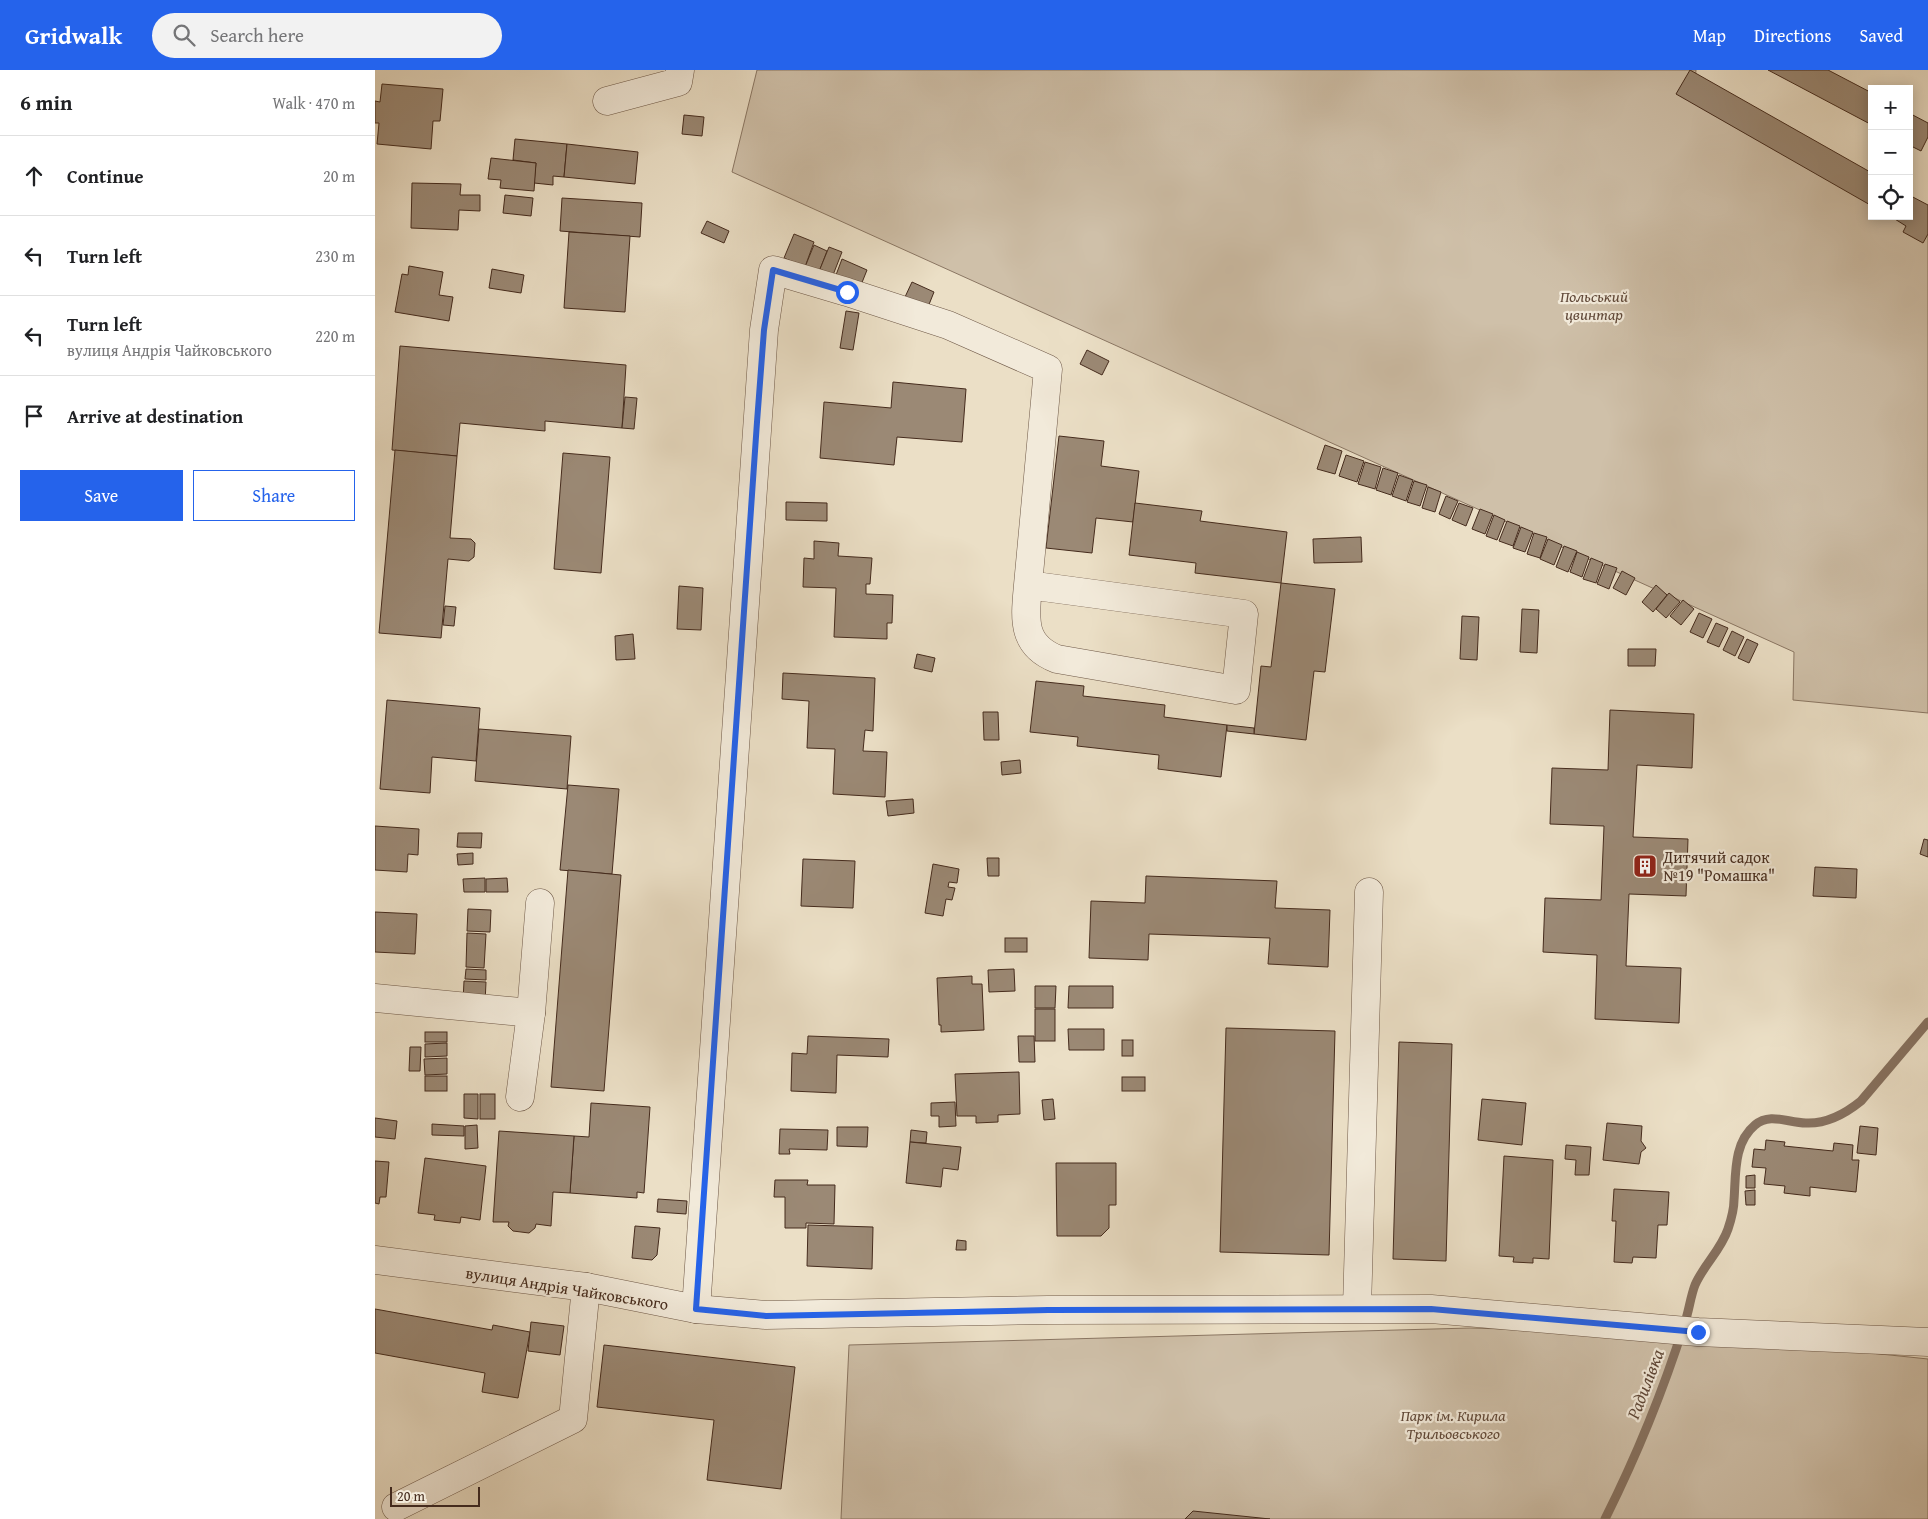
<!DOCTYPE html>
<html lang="en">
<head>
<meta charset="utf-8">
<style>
	body { margin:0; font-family:"Gentium Book Plus",serif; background:#f2f2f2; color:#202124 }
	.controls { position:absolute; right:15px; top:15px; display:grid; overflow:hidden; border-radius:0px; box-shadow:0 2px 12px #0003 }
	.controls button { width:45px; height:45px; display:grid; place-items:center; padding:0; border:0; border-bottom:1px solid #e0e0e0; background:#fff; color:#202124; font:25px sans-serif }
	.scale { position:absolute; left:15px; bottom:12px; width:90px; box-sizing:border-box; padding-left:5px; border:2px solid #452b1d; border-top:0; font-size:14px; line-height:18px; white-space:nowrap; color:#452b1d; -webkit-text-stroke:4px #f2eada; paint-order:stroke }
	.stop { position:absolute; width:15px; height:15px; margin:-11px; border:4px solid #2563eb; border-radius:50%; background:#fff }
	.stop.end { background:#2563eb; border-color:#fff; box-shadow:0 1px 5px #0008 }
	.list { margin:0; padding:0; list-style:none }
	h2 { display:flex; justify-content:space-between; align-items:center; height:65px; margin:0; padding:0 20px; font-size:21px }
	h2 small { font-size:16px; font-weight:400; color:#757577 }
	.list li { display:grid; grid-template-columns:32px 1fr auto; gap:15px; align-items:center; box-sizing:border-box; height:80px; padding:0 20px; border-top:1px solid #e0e0e0 }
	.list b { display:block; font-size:19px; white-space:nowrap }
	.list p { margin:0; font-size:16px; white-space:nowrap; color:#757577 }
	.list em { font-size:16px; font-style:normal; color:#757577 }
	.actions { display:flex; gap:10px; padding:15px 20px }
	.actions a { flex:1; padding:11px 0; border:1px solid #2563eb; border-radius:0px; text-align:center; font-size:18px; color:#2563eb }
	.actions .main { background:#2563eb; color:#fff }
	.icon { flex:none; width:28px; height:28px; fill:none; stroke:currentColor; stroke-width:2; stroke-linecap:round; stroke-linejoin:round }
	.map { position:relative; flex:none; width:1553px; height:1449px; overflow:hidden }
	header { display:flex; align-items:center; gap:30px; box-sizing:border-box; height:70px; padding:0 25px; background:#2563eb; color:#fff }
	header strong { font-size:24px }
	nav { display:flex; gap:28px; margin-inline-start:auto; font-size:18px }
	.search { width:350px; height:45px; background:#f2f2f2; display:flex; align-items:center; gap:12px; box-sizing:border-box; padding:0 18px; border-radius:28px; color:#757577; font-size:19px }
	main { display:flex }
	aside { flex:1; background:#fff }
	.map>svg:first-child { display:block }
	.green { fill:#cfc0a9; stroke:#8a7663 }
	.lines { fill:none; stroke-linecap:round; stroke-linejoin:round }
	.stream { stroke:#877260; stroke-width:9 }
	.building { fill:#9b8975; stroke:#452b1d }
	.minor-casing { stroke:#6e5847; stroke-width:29 }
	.minor { stroke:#f2eada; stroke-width:28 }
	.route { stroke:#2563eb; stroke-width:6 }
	.labels { text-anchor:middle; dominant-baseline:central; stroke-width:4.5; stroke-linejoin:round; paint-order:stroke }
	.park-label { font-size:16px; font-style:italic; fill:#614939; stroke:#f2eada }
	.poi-label { font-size:16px; fill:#452b1d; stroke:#f2eada; text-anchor:start }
	.street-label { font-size:16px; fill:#452b1d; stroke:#f2eada }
	.water-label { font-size:18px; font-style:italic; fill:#604939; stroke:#f2eada }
</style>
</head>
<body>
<header>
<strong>Gridwalk</strong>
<div class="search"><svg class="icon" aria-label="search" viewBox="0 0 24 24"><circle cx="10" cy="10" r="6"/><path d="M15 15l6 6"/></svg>Search here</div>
<nav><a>Map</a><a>Directions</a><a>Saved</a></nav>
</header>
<main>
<aside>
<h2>6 min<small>Walk · 470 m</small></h2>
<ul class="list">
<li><svg class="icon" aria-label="ahead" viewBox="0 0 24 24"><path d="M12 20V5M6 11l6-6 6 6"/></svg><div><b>Continue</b></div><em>20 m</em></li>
<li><svg class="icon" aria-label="left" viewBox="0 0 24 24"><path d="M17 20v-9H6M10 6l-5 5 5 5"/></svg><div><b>Turn left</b></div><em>230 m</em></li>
<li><svg class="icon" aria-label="left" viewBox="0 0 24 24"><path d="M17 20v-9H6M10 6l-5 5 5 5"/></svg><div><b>Turn left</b><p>вулиця Андрія Чайковського</p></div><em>220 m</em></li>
<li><svg class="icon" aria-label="arrive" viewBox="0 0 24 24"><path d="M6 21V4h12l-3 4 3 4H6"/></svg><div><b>Arrive at destination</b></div></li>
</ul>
<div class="actions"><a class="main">Save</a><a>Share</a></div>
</aside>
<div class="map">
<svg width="1553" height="1449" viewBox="0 0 1553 1449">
	<rect width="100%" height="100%" fill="#ebdfc6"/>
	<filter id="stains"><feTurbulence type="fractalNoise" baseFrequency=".004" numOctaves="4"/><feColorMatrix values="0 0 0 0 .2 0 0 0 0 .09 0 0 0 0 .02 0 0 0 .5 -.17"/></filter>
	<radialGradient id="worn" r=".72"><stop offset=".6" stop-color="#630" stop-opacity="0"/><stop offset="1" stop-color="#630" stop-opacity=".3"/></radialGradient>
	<g class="green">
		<path d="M382,0H1321L1319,24L1497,122V146H1534L1553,153V643L1418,630L1419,582L357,102Z"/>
		<path d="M1095,1258L1265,1263L1381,1271L1553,1289V1449H466L474,1275Z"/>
	</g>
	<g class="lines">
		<path class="stream" d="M1230,1449C1261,1387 1288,1321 1309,1255C1314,1242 1315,1228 1320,1215C1328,1196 1346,1180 1353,1159C1356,1150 1359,1140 1359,1130C1361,1105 1358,1073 1380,1055C1395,1042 1413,1053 1431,1053C1452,1054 1470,1044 1486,1031L1553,952"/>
	</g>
	<g class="building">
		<path d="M1315,0L1497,103V136L1301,24Z"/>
		<path d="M1393,0H1453L1497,23V55Z"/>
		<path d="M7,14L68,19L65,51H58L56,79L2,74L4,53H0V31L5,32Z"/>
		<path d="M1534,43L1553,53V67L1546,81L1534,75Z"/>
		<path d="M309,45L329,47L327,66L307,64Z"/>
		<path d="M140,69L192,74L189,107L178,106V115L159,113L161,93L138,90Z"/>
		<path d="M192,74L263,82L260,114L189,107Z"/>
		<path d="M116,88L161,93L159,121L125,118L126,110L113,109Z"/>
		<path d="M37,113L86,114L85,125H105V141L84,140L83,160L36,158Z"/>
		<path d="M130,125L158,128L156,146L128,143Z"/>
		<path d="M1534,125L1553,135V164L1548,173L1528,162L1531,156L1515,146H1534Z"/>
		<path d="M187,128L267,133L265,167L185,161Z"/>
		<path d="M332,151L354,161L349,173L326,163Z"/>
		<path d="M194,162L255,166L250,242L189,238Z"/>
		<path d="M419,164L439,172L430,197L409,188Z"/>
		<path d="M439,175L452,181L444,202L430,197Z"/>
		<path d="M454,177L467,182L458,205L445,199Z"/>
		<path d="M467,189L492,200L486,215L461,205Z"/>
		<path d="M34,196L68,202L64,225L78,227L74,251L20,242L27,204L33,205Z"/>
		<path d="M117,199L149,205L146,223L114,218Z"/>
		<path d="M537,212L559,222L553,237L530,227Z"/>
		<path d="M471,241L484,243L478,280L465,278Z"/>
		<path d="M25,276L251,295L247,358L170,351V361L85,353L82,386L17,380Z"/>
		<path d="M712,280L734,291L727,305L705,294Z"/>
		<path d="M518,312L591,319L587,372L522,367L519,395L445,388L449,332L516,338Z"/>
		<path d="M250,327L262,328L259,359L247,358Z"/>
		<path d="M684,366L729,371L726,396L764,401L758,452L721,448L717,483L671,478Z"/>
		<path d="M950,375L967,381L960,404L942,399Z"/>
		<path d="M20,380L82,386L75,468L96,469L100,473L99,487L94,491L73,489L66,568L4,563Z"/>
		<path d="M188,383L235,387L226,503L179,499Z"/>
		<path d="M971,385L989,391L982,412L964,406Z"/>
		<path d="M990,392L1006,397L1000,419L983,414Z"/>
		<path d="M1008,398L1023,403L1016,425L1001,420Z"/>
		<path d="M1024,405L1038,410L1031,431L1017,426Z"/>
		<path d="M1039,411L1052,415L1045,436L1032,432Z"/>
		<path d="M1053,417L1066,422L1060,442L1047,438Z"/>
		<path d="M1071,426L1083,431L1075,449L1064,444Z"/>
		<path d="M411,432L452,433V451L411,450Z"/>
		<path d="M760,433L827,441L825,451L912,462L906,513L820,503L821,493L754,485Z"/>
		<path d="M1084,433L1098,438L1091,456L1077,450Z"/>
		<path d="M1105,439L1118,444L1110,464L1097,459Z"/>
		<path d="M1119,445L1130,450L1122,470L1111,466Z"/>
		<path d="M1132,451L1145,456L1138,476L1124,471Z"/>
		<path d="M1146,457L1158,462L1150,482L1138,478Z"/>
		<path d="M1159,463L1172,467L1165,488L1152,484Z"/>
		<path d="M986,467L987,492L939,493L938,469Z"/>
		<path d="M1173,469L1187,475L1179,495L1165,489Z"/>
		<path d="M439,471L464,473L463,486L497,488L495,514H491V524L518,525L517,553H512V569L459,567L461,518L428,517L429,488L439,489Z"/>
		<path d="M1189,476L1202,481L1193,502L1181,497Z"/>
		<path d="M1202,482L1214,487L1207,507L1195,502Z"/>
		<path d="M1216,488L1228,493L1221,513L1208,509Z"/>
		<path d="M1230,494L1242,498L1234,519L1222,514Z"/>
		<path d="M1247,501L1260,508L1251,525L1238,518Z"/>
		<path d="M906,513L960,519L950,602L939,601L931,670L879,664L886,596L896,597Z"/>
		<path d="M1281,515L1292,525L1278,542L1267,532Z"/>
		<path d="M304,516L328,518L326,560L302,559Z"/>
		<path d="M1294,523L1305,532L1291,548L1281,539Z"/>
		<path d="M1308,530L1319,539L1306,555L1295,546Z"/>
		<path d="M70,536L81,537L79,556L68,555Z"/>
		<path d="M1147,539L1164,540L1162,583L1145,582Z"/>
		<path d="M1324,543L1337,549L1328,568L1315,562Z"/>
		<path d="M1087,546L1104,547L1102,590L1085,589Z"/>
		<path d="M1341,553L1353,558L1344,577L1332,572Z"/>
		<path d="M1357,561L1369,567L1360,586L1348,580Z"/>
		<path d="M258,564L260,589L241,590L240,566Z"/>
		<path d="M1372,569L1383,574L1374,593L1363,588Z"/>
		<path d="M1253,579H1281L1280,596H1253Z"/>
		<path d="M542,584L560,588L557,602L539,598Z"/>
		<path d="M408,603L500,608L498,661L490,660L488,681L512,682L510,727L458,724L460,679L432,678L434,631L407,629Z"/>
		<path d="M661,611L709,616L708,626L790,635L789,647L852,655L846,707L783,699L784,685L702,676L703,667L655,662Z"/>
		<path d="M12,630L105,638L101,691L57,687L55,723L5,719Z"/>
		<path d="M1235,640L1319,644L1317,698L1262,695L1258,767L1313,769L1311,826L1254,824L1251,896L1306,898L1304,953L1220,949L1222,885L1168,882L1170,828L1226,830L1229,756L1175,754L1177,698L1233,700Z"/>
		<path d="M608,642H623L624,670H609Z"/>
		<path d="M852,655L879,658V664L852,661Z"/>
		<path d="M104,659L196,666L192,719L100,711Z"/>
		<path d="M645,690L646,703L627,705L626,692Z"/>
		<path d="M193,715L244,719L237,804L185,800Z"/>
		<path d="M538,729L539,743L513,746L511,731Z"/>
		<path d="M0,756L44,759L43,785L33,784L32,802L0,800Z"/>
		<path d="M83,763H107L106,778L82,777Z"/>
		<path d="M1549,769L1553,770V787L1545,784Z"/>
		<path d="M98,783V794L83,795L82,784Z"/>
		<path d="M612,788H624V806H613Z"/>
		<path d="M428,789L480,791L478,838L426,836Z"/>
		<path d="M558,794L584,799L582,813L574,812L573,817L580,818L577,830L571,829L568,846L550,843Z"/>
		<path d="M1440,797L1482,799L1481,828L1438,826Z"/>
		<path d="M193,800L246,805L229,1021L176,1017Z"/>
		<path d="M771,806L902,811L900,838L955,840L953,897L893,894L895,868L774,864L773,890L714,888L716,831L770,833Z"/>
		<path d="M110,808V822H89L88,809Z"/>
		<path d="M132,808L133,822H111V809Z"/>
		<path d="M93,839L116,840L115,862L92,861Z"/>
		<path d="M0,842L42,844L40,884L0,882Z"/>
		<path d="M92,863L111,864L109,898L91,897Z"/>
		<rect x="630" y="868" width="22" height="14"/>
		<path d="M91,899L111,900V910L90,909Z"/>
		<path d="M639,899L640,921L614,922L613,900Z"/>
		<path d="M597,906V914H607L609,960L566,962V955H564L562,908Z"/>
		<path d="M89,911L111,912L110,933L88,931Z"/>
		<path d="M660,916H681L680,938H660Z"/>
		<path d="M694,916H738V938H693Z"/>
		<rect x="660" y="939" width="20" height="32"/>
		<path d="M851,958L960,961L954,1185L845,1182Z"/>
		<path d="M693,959H729V980H694Z"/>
		<rect x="50" y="962" width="22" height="10"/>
		<path d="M433,966L514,969L513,987L462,985L461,1023L416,1021L417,983L432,984Z"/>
		<path d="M643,966H659L660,992H644Z"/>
		<rect x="747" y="970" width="11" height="16"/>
		<path d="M1024,972L1077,974L1071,1191L1018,1189Z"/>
		<path d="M72,973V986L50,987V974Z"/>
		<path d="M35,977H46L45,1001H34Z"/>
		<path d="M72,988V1004L50,1005L49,989Z"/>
		<path d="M644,1002L645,1044L623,1045V1052L601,1053V1046H582L580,1004Z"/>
		<rect x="50" y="1006" width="22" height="15"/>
		<rect x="747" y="1007" width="23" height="14"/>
		<path d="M89,1024H103V1049L89,1048Z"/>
		<rect x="105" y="1024" width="15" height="25"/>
		<path d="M678,1029L680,1049L669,1050L667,1030Z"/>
		<path d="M1107,1029L1151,1033L1147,1075L1103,1070Z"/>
		<path d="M580,1032L581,1056L564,1057V1046H556V1033Z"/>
		<path d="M216,1033L275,1037L269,1123L262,1122V1128L195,1123L199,1066L214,1067Z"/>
		<path d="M0,1048L22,1051L20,1069L0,1067Z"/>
		<path d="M1232,1053L1267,1056L1266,1071L1271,1078L1266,1082L1264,1094L1228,1090Z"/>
		<path d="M57,1054L89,1056V1066L57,1065Z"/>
		<path d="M102,1055L103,1078L90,1079V1056Z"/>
		<path d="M1485,1056L1503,1058L1501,1085L1482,1083Z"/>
		<path d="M462,1057H493L492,1077L462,1076Z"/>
		<path d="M405,1059L453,1060L452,1080L414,1079L415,1084H404Z"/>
		<path d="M536,1060L552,1062L551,1073L535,1072Z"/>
		<path d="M124,1061L199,1066L195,1123L178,1122L176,1156L161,1154L160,1158L154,1163L138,1161L133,1156L134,1152H118Z"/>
		<path d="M1391,1070L1410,1072L1409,1076L1458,1081L1459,1073L1478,1075L1477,1090H1484L1481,1122L1435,1117V1126L1409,1123L1410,1116L1389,1114L1391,1098L1377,1097L1379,1079L1390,1080Z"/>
		<path d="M535,1072L586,1077L583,1100L568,1098L566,1117L531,1113Z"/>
		<path d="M1191,1075L1216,1077L1214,1105H1200L1201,1090L1190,1089Z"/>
		<path d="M1129,1086L1178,1090L1174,1189L1158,1188V1193L1138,1192L1139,1187L1124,1186Z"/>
		<path d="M50,1088L111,1096L105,1150L86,1147L85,1153L59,1150L60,1145L43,1143Z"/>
		<path d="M0,1091L14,1092L11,1127H5L4,1134L0,1133Z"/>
		<path d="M681,1093H741V1135H734V1158L726,1166H682Z"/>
		<path d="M1380,1105V1118H1371V1106Z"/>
		<path d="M400,1110H433L432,1115H460L459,1154L431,1153V1158H410V1127H399Z"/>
		<path d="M1239,1119L1294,1122L1292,1155H1283L1281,1188L1258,1187L1257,1193L1239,1192L1241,1151H1237Z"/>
		<path d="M1380,1120V1135H1371L1370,1121Z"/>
		<path d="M283,1129L312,1131L311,1144L282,1142Z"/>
		<path d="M433,1155L498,1157L497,1199L432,1196Z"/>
		<path d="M260,1156L285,1158L282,1185L277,1190L257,1188Z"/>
		<path d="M582,1170L591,1171V1180H581Z"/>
		<path d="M0,1239L117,1260L118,1255L155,1262L143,1328L107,1322L110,1303L0,1283Z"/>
		<path d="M156,1252L189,1256L185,1285L153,1281Z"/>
		<path d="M229,1275L420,1297L406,1419L332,1410L339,1350L222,1337Z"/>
		<path d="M818,1441L895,1449H810Z"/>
	</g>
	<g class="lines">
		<g class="minor-casing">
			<g id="minor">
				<path d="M232,31L303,12L305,0"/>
				<path d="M0,928L156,943"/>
				<path d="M145,1027L156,943L165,833"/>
				<path d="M0,1190L211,1217L321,1239L391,1245L673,1240L1056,1239L1323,1262L1553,1272"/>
				<path d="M982,1238L994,822"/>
				<path d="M321,1239L389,260L398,200L472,222L573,255L673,299L653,515L869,544L861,620L682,589C646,575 650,548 653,515"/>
				<path d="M21,1437L198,1349L211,1217"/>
			</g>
		</g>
		<use href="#minor" class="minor"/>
	</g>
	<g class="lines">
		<path class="route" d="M472,222L398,200L389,260L382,352L321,1239L391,1246L673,1240L1056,1239L1323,1262"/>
	</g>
	<defs>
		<g id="building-square" transform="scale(1.25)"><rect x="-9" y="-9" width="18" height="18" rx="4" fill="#8f2418" stroke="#f2eada"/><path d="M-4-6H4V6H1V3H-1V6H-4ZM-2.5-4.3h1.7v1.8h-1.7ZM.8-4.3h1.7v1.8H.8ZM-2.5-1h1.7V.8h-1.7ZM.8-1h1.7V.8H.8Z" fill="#fff"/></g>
	</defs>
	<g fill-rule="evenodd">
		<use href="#building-square" x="1270" y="796"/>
	</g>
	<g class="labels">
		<g class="park-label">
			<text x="1219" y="226">Польський<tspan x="1219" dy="18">цвинтар</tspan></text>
			<text x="1078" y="1345">Парк ім. Кирила<tspan x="1078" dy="18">Трильовського</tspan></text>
		</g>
		<g class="poi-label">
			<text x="1288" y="787">Дитячий садок<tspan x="1288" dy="18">№19 "Ромашка"</tspan></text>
		</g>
		<g class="street-label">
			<text transform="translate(192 1218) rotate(9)">вулиця Андрія Чайковського</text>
		</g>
		<g class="water-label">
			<text transform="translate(1270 1314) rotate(-69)">Радилівка</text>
		</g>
	</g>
	<rect width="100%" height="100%" filter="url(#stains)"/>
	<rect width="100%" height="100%" fill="url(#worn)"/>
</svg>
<div class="controls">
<button>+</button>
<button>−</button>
<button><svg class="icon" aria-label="locate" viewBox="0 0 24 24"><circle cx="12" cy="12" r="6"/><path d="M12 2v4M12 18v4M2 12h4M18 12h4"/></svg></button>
</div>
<div class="scale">20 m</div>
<div class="stop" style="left:472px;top:222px"></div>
<div class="stop end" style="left:1323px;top:1262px"></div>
</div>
</main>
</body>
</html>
